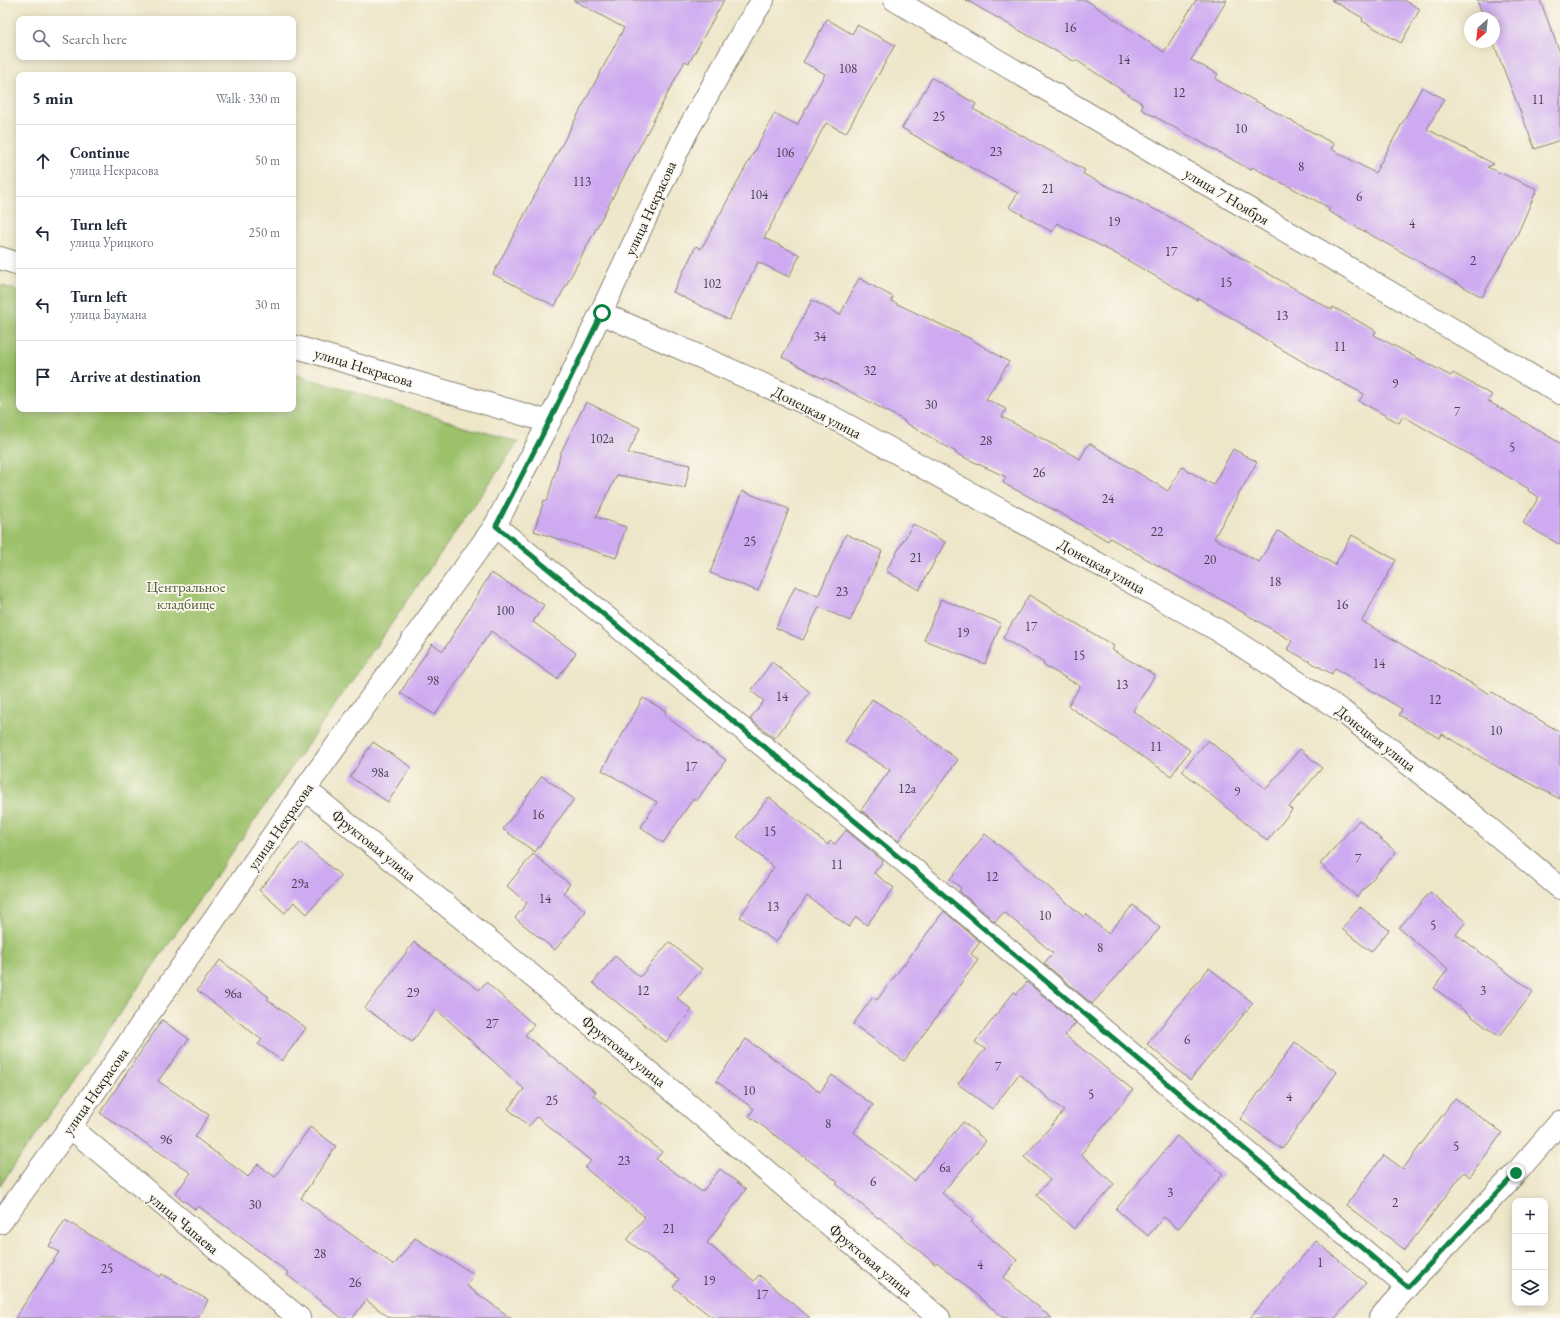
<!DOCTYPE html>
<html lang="en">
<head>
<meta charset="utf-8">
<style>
	body { margin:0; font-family:"EB Garamond",serif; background:#f2f2f3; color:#1f2937 }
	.controls { position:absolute; right:12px; bottom:12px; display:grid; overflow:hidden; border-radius:8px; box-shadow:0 2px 10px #0003 }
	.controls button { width:36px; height:36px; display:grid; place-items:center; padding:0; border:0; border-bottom:1px solid #e0e1e3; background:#fff; color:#1f2937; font:20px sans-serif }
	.compass { position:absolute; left:1464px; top:12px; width:36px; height:36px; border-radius:50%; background:#fff; box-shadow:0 2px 10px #0003; rotate:207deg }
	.stop { position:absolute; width:12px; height:12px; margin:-9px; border:3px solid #0b8043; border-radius:50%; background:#fff }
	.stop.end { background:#0b8043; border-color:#fff; box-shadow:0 1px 4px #0008 }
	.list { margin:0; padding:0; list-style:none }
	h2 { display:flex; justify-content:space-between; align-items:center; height:52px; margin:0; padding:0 16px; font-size:17px }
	h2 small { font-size:13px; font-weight:400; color:#747a83 }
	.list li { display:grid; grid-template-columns:26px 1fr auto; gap:12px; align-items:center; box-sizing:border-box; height:72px; padding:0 16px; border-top:1px solid #e0e1e3 }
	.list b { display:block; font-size:15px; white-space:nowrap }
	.list p { margin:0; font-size:13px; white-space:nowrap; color:#747a83 }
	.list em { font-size:13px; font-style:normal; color:#747a83 }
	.icon { flex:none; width:22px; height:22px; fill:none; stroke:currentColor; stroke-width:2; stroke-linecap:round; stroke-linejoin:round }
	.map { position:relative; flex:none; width:1560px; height:1318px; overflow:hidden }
	.search { position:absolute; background:#fff; box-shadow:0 2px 10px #0003; left:16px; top:16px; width:280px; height:44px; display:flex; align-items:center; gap:10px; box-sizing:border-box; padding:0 14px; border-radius:8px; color:#747a83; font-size:15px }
	.panel { position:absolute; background:#fff; box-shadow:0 2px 10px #0003; left:16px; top:72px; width:280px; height:340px; border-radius:8px }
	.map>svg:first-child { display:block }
	.green { fill:#9cc16b; stroke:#5c6e44 }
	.building { fill:#ceaaf1 }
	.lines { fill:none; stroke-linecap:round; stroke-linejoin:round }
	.minor-casing { stroke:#858172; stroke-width:24 }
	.minor { stroke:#fff; stroke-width:22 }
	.route { stroke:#0b8043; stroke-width:5 }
	.labels { text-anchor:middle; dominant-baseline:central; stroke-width:3.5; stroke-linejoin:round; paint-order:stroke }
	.number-label { font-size:13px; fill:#484051 }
	.street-label { font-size:15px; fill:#1c1c1c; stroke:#fbf7ec }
	.park-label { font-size:15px; fill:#4f5e3c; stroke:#fbf7ec }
</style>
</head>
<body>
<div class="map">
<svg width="1560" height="1318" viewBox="0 0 1560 1318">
	<rect width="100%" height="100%" fill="#fbf7ec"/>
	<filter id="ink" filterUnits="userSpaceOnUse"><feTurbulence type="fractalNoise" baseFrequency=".025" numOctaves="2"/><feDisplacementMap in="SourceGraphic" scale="8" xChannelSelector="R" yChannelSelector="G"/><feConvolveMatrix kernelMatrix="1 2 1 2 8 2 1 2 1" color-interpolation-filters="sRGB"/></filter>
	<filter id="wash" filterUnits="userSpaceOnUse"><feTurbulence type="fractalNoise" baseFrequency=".012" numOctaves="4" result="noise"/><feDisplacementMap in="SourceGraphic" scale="16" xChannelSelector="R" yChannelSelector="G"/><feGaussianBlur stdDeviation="0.9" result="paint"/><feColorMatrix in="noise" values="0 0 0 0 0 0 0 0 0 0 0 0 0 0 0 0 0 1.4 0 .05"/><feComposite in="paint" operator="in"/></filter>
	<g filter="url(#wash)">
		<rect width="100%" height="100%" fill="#eee6c9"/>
		<path class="green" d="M0,285L19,291V409H293V374L518,442L0,1186Z"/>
		<g id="blocks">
			<g class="building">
				<path d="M573,0H724L689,63L685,61L555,306L493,274L624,28Z"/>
				<path d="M966,0H1086L1164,52L1196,0H1227L1191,60L1218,74L1215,79L1334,144L1331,149L1375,173L1422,87L1444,99L1427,129L1494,164L1487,167L1537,189L1517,235L1482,297L1328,211L1330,208L1252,167L1251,170L1141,109L1143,104L1076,60L1075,62Z"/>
				<path d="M1331,0H1404L1420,9L1401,43L1362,21L1363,18Z"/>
				<path d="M1477,0H1540L1560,53V140L1535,149L1493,42L1494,18H1484Z"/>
				<path d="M827,19L852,34L857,25L895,45L846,133L826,123L764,238L800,255L789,277L758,262L729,320L673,292L696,246L701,249L775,113L797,125L825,74L803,62Z"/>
				<path d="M932,78L976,104L973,109L1085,170L1083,174L1168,216L1332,310L1333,307L1376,331L1374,335L1451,376L1453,373L1492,395L1488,401L1560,443V545L1523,523L1539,497L1528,491L1529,489L1403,416L1399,423L1359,401L1364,394L1310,366L1246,328L1247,327L1198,298L1197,300L1120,256L1057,223L1052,232L1009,207L1018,193L951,157L902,128Z"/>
				<path d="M859,278L893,297L891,301L969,338L1009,362L986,399L1006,409L1002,417L1080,459L1089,443L1168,491L1182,467L1213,485L1233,449L1257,462L1214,538L1259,562L1278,531L1335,565L1352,535L1396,560L1362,621L1430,661V660L1490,694L1492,692L1560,732V799L1501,768V769L1442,734L1439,738L1399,715L1402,709L1335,668L1332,674L1287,649L1292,641L1218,598L1178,577L1110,538L1108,541L1069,518L1003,483L1006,477L955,453L956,452L904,422L905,421L825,378L824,379L782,357L812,300L840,315Z"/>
				<path d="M586,402L640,428L628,453L690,465L685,488L617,475L596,517L626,527L616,558L534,531L544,500L547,501L561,452Z"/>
				<path d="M742,491L789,509L758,591L710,573Z"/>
				<path d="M913,524L945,542L919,590L886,571Z"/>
				<path d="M846,534L882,551L850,621L819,607L803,640L776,628L795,586L818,596Z"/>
				<path d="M491,573L544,605L533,622L576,653L557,679L491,631L435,715L400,693L432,644L443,651Z"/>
				<path d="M1029,595L1114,646L1112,650L1155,675L1133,711L1190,750L1171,776L1068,706L1080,686L1043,665L1044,663L1003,638Z"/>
				<path d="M941,599L1001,623L985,664L924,640Z"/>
				<path d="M772,662L810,692L775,738L750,719L764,701L751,691Z"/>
				<path d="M643,698L666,711L664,715L726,760L696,801L693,799L663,843L641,827L657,802L602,770Z"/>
				<path d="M872,699L903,719L958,760L898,841L861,810L890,770L845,742Z"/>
				<path d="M1208,740L1266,789L1300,749L1322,768L1289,807L1292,810L1267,841L1182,771Z"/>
				<path d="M373,742L411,767L388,802L350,777Z"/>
				<path d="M542,776L574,799L535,852L503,829Z"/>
				<path d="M769,797L828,845L830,841L835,844L846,830L883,861L874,873L894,888L867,925L856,917L849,927L807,896L776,942L740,917L774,867L737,837Z"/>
				<path d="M1359,820L1396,852L1357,897L1320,864Z"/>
				<path d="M985,834L1034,873L1033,874L1084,917L1086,914L1108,934L1133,905L1160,928L1092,1004L1044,963L1053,953L1004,912L995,922L959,891L961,888L950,879Z"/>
				<path d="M301,842L341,876L307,914L294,902L285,913L259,890Z"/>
				<path d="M533,854L570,884L563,893L586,911L555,950L515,918L527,903L507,886Z"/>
				<path d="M1430,892L1466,922L1456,934L1533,992L1499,1037L1434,988L1448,969L1399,928Z"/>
				<path d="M1360,907L1389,930L1371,952L1342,929Z"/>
				<path d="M944,911L980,942L971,954L978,960L904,1061L853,1024L873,997L877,1000Z"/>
				<path d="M414,942L479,990L486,982L534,1025L525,1035L596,1092L593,1095L662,1152L656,1159L702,1192L720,1169L746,1189L707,1243L754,1281L759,1275L810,1318H713L673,1287L679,1279L627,1240L645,1217L585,1168L591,1161L537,1117L529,1126L508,1109L524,1089L436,1009L412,1042L365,1008Z"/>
				<path d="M669,942L702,969L677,998L692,1010L666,1042L593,983L615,956L640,977Z"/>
				<path d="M220,960L269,997L267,999L306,1028L282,1061L258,1044L262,1040L197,990Z"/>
				<path d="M1209,968L1253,1003L1190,1080L1147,1044Z"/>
				<path d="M1027,982L1076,1023L1065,1035L1133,1090L1081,1154L1114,1184L1074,1229L1036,1195L1050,1180L1024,1157L1064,1111L1019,1074L992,1109L958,1084L985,1049L975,1042L1014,992L1017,994Z"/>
				<path d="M162,1020L189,1039L158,1081L209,1115L195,1137L248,1177L258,1164L275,1177L310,1127L336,1146L301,1198L394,1265L415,1238L474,1274L467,1286L511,1318H390L366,1300L353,1318H342L287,1275L289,1273L198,1206L195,1209L175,1194L191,1173L100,1113Z"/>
				<path d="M746,1039L820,1092L832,1075L873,1105L854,1132L914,1181L963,1122L986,1141L942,1193L973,1219L971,1222L1017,1260L1003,1278L1052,1318H1004L937,1262L935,1264L879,1217L878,1218L836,1184L838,1182L749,1116L754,1109L716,1081Z"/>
				<path d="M1295,1042L1337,1072L1282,1149L1240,1119Z"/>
				<path d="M1455,1098L1502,1133L1470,1177L1464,1172L1405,1250L1346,1205L1384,1155L1403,1169Z"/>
				<path d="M1177,1136L1223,1174L1178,1229L1164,1217L1148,1236L1116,1209Z"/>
				<path d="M65,1220L160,1277L162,1274L208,1300L198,1318H15L59,1252L49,1246Z"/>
				<path d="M1316,1241L1366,1283L1335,1318H1250Z"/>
			</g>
		</g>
	</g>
	<g filter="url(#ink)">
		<use href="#blocks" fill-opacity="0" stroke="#858172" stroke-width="1"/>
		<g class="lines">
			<g class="minor-casing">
				<g id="minor">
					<path d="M895,0L1560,393"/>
					<path d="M0,258L19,264"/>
					<path d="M601,313L814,407L1216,629L1342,711L1472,814L1560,888"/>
					<path d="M293,346L549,422"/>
					<path d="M495,526L912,868L1407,1287"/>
					<path d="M305,789L689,1105L939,1318"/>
					<path d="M70,1127L299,1318"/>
					<path d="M0,1223L70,1127L305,789L495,526L549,422L685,135L743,31L763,0"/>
					<path d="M1380,1318L1407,1287L1516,1173L1560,1122"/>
				</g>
			</g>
			<use href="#minor" class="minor"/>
		</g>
	</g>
	<g class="lines" filter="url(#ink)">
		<path class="route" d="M602,313L549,422L496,526L912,868L1408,1287L1516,1173"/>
	</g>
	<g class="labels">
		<g class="number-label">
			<text x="1070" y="27">16</text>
			<text x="1124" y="59">14</text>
			<text x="848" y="68">108</text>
			<text x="1179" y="92">12</text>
			<text x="1538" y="99">11</text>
			<text x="939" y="116">25</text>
			<text x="1241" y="128">10</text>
			<text x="996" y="151">23</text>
			<text x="785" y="152">106</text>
			<text x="1301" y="166">8</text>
			<text x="582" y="181">113</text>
			<text x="1048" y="188">21</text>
			<text x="759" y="194">104</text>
			<text x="1359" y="196">6</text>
			<text x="1114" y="221">19</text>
			<text x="1412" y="223">4</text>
			<text x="1171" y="251">17</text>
			<text x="1473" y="260">2</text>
			<text x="1226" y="282">15</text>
			<text x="712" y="283">102</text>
			<text x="1282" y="315">13</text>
			<text x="820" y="336">34</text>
			<text x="1340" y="346">11</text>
			<text x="870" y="370">32</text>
			<text x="1395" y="383">9</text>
			<text x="931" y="404">30</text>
			<text x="1457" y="411">7</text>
			<text x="602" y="438">102а</text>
			<text x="986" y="440">28</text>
			<text x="1512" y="447">5</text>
			<text x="1039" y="472">26</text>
			<text x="1108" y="498">24</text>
			<text x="1157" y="531">22</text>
			<text x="750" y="541">25</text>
			<text x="916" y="557">21</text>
			<text x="1210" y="559">20</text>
			<text x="1275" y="581">18</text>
			<text x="842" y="591">23</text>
			<text x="1342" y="604">16</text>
			<text x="505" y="610">100</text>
			<text x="1031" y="626">17</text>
			<text x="963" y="632">19</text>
			<text x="1079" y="655">15</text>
			<text x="1379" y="663">14</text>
			<text x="433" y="680">98</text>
			<text x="1122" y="684">13</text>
			<text x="782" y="696">14</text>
			<text x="1435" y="699">12</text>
			<text x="1496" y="730">10</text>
			<text x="1156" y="746">11</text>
			<text x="691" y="766">17</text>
			<text x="380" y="772">98а</text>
			<text x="907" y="788">12а</text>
			<text x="1237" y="791">9</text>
			<text x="538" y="814">16</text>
			<text x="770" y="831">15</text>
			<text x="1358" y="858">7</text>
			<text x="837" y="864">11</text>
			<text x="992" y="876">12</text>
			<text x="300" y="883">29а</text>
			<text x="545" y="898">14</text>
			<text x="773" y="906">13</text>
			<text x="1045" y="915">10</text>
			<text x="1433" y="925">5</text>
			<text x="1100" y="947">8</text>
			<text x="643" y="990">12</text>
			<text x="1483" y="990">3</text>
			<text x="413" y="992">29</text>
			<text x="233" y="993">96а</text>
			<text x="492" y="1023">27</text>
			<text x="1187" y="1039">6</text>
			<text x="998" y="1066">7</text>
			<text x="749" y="1090">10</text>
			<text x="1091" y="1094">5</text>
			<text x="1289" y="1096">4</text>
			<text x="552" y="1100">25</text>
			<text x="828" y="1123">8</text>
			<text x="166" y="1139">96</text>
			<text x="1456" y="1146">5</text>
			<text x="624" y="1160">23</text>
			<text x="945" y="1167">6а</text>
			<text x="873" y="1181">6</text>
			<text x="1170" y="1192">3</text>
			<text x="1395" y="1202">2</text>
			<text x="255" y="1204">30</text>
			<text x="669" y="1228">21</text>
			<text x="320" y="1253">28</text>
			<text x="1320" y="1262">1</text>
			<text x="980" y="1264">4</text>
			<text x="107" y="1268">25</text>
			<text x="709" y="1280">19</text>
			<text x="355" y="1282">26</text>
			<text x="762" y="1294">17</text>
		</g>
		<g class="street-label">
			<text transform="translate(1227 196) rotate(31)">улица 7 Ноября</text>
			<text transform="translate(650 208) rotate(-65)">улица Некрасова</text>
			<text transform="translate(364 367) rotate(17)">улица Некрасова</text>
			<text transform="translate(817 412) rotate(27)">Донецкая улица</text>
			<text transform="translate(1102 566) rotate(29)">Донецкая улица</text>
			<text transform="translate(1376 738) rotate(38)">Донецкая улица</text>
			<text transform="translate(280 826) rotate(-55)">улица Некрасова</text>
			<text transform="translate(374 845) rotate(39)">Фруктовая улица</text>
			<text transform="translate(624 1051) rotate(39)">Фруктовая улица</text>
			<text transform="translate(95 1091) rotate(-55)">улица Некрасова</text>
			<text transform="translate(184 1223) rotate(40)">улица Чапаева</text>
			<text transform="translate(871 1260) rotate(40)">Фруктовая улица</text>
		</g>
		<g class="park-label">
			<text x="186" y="586">Центральное<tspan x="186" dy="17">кладбище</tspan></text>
		</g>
	</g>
</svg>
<div class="controls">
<button>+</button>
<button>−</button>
<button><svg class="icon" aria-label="layers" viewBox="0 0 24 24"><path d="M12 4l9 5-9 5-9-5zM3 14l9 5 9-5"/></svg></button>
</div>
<svg class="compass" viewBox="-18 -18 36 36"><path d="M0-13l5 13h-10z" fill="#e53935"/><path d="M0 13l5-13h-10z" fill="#747a83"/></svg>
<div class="stop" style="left:602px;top:313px"></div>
<div class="stop end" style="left:1516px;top:1173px"></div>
<div class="search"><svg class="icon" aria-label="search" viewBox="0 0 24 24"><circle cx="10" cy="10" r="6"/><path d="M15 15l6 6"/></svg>Search here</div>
<section class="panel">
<h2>5 min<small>Walk · 330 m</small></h2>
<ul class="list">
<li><svg class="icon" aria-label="ahead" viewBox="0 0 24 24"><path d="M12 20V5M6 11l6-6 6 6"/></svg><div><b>Continue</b><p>улица Некрасова</p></div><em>50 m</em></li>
<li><svg class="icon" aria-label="left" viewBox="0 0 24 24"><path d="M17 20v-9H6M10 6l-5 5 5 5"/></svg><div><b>Turn left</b><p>улица Урицкого</p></div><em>250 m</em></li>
<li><svg class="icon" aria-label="left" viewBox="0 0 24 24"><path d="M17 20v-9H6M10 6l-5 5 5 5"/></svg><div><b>Turn left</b><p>улица Баумана</p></div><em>30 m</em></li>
<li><svg class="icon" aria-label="arrive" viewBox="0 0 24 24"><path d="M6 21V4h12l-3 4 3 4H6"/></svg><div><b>Arrive at destination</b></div></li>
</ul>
</section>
</div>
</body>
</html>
